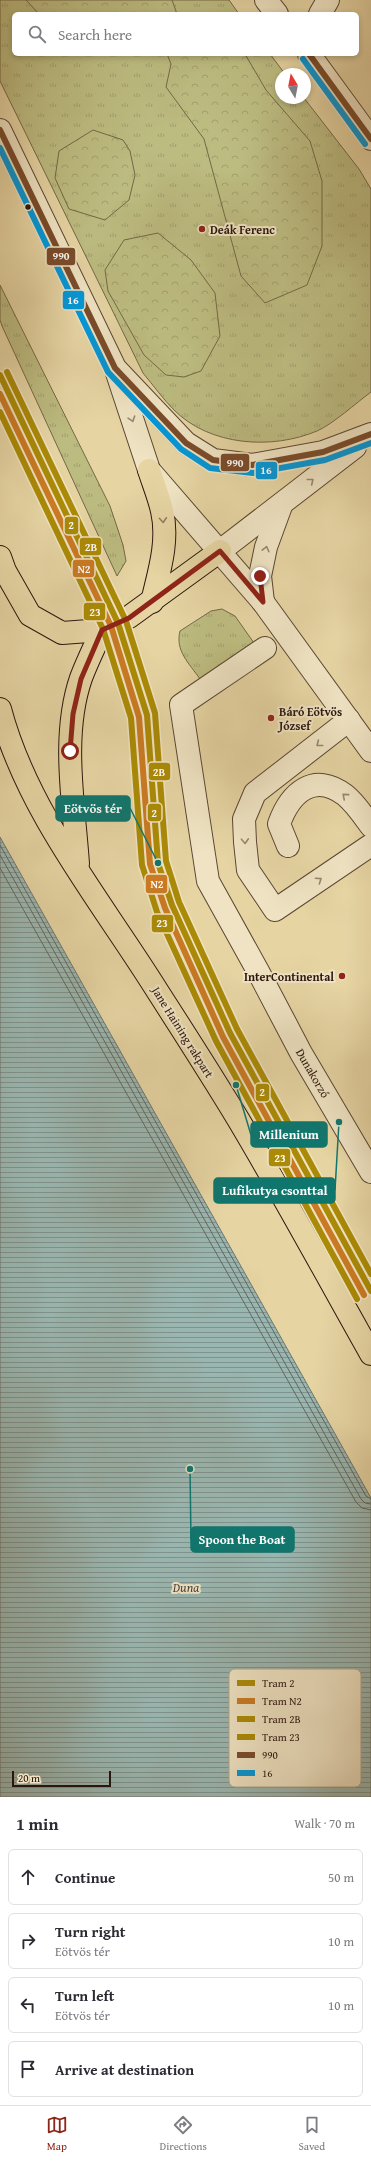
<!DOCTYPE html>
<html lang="en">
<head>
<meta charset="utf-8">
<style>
	body { margin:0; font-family:"Gentium Book Plus",serif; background:#f7f7f7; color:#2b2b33 }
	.compass { position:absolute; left:275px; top:68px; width:36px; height:36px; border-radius:50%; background:#fff; box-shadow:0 2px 6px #0003; rotate:350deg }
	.scale { position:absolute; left:12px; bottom:10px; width:99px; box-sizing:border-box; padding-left:4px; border:2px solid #2b160e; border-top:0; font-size:11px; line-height:14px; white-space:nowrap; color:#2b160e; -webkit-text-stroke:3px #efe3c3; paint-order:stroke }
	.stop { position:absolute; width:12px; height:12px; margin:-9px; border:3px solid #8f2418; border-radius:50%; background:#fff }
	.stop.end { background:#8f2418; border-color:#fff; box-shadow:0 1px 4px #0008 }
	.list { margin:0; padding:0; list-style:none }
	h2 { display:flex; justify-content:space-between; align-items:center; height:52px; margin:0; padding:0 16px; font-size:17px }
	h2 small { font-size:13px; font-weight:400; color:#7c7c81 }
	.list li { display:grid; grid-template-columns:26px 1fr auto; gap:12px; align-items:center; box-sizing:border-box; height:56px; margin:0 8px 8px; padding:0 8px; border:1px solid #e1e1e2; border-radius:6px }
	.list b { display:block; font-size:15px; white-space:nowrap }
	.list p { margin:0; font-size:13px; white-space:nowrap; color:#7c7c81 }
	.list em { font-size:13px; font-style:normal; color:#7c7c81 }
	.icon { flex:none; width:22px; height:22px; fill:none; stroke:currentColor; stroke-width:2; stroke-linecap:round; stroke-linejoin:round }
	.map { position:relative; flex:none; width:371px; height:1797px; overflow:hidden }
	.search { position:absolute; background:#fff; box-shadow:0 2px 6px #0003; left:12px; right:12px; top:12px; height:44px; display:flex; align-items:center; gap:10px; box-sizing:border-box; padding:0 14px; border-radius:6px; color:#7c7c81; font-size:15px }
	.sheet { height:308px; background:#fff }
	nav { display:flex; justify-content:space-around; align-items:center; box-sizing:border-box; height:56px; border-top:1px solid #e1e1e2; background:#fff; font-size:11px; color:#7c7c81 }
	nav a { display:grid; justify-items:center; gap:2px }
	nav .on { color:#8f2418 }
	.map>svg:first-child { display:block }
	.grass { fill:url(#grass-tufts); stroke:#746847 }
	.forest { fill:url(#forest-crowns); stroke:#746847 }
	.water { fill:url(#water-rules); stroke:#6e766f }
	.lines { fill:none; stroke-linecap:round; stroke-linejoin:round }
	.shore { stroke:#62665f; stroke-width:1 }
	.minor-casing { stroke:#5a4633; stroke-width:24 }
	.major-casing { stroke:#2b160e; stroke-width:24 }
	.minor { stroke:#efe3c3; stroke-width:22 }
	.major { stroke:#e6d4a3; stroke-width:22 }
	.bus-1-casing { stroke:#efe3c3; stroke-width:9 }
	.bus-2-casing { stroke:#efe3c3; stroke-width:9 }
	.bus-1 { stroke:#7a4b2a; stroke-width:6 }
	.bus-2 { stroke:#0297d8; stroke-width:6 }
	.tram-1-casing { stroke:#efe3c3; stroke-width:9 }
	.tram-2-casing { stroke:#efe3c3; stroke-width:9 }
	.tram-3-casing { stroke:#efe3c3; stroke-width:9 }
	.tram-4-casing { stroke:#efe3c3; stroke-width:9 }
	.tram-1 { stroke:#aa8a06; stroke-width:6 }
	.tram-2 { stroke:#ca7a23; stroke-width:6 }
	.tram-3 { stroke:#aa8a06; stroke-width:6 }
	.tram-4 { stroke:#aa8a06; stroke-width:6 }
	.oneway { stroke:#978772 }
	.oneway2 { stroke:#927e60 }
	.route { stroke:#8f2418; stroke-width:5 }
	.bus-dot { fill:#2b160e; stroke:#efe3c3; stroke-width:1.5 }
	.poi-dot { fill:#8f2418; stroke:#efe3c3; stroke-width:1.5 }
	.labels { text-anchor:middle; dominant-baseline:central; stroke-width:4; stroke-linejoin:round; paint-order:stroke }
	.poi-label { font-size:12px; font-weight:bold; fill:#2b160e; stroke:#efe3c3; text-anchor:start }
	.street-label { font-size:12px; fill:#2b160e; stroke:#efe3c3 }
	.water-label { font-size:13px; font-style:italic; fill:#4c463f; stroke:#efe3c3 }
	.key { fill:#efe3c3; stroke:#b4a68d; stroke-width:1 }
	.key-label { font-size:11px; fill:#2b160e }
	.leader { fill:none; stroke:#0f766e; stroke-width:1.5 }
	.callout-dot { fill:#0f766e; stroke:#efe3c3; stroke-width:1.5 }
	.callout { fill:#0f766e; stroke:#0f766e; stroke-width:1.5 }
	.callout-label { font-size:13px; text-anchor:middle; font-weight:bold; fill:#fff }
	.line-badge { stroke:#efe3c3; stroke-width:1.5 }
	.badge-label { font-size:11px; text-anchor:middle; font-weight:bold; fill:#fff }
</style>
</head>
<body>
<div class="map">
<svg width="371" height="1797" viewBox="0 0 371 1797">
	<defs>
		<pattern id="grass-tufts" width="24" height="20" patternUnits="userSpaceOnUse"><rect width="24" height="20" fill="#bcbb80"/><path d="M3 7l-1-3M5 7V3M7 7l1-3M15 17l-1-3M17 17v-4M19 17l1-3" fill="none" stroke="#a2a06d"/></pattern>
		<pattern id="forest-crowns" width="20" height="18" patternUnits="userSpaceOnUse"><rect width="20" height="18" fill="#bcbb80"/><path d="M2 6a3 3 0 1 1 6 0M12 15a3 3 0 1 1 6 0" fill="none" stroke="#a2a06d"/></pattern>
		<pattern id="water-rules" width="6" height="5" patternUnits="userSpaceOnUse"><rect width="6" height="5" fill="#9ab6b0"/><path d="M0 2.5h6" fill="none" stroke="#7e938e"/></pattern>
	</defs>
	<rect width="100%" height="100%" fill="#e6d4a3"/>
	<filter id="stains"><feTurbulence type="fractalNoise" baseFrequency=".005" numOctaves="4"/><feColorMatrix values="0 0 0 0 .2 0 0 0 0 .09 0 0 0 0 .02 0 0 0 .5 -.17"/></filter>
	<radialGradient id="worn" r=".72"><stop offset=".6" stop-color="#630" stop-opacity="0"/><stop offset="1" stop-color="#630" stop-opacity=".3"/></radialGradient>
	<g class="grass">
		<path d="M0,0H229L239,14H14V54H270L285,74H281V98H304L359,169L371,189V392C356,403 333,424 317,431C272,450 210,446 174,410C163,399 153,385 143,373L0,81Z"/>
		<path d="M0,285L110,506L123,545L126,561L117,576L2,326L0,320Z"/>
		<path d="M222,609L235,616L254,643L200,679C189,663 175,651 180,631L211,611Z"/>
	</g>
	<g class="forest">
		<path d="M26,0H172L177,14H39Z"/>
		<path d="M167,54H245L266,90L310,141L322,181V246L307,285L265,303L241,276L204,139L166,87L171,64Z"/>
		<path d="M93,130L123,140L130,151L135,175L129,200L105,220L69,209L55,178L59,151Z"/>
		<path d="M158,233L191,260L215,293L220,336L201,371L184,377L166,375L144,355L108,291L105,270L124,240Z"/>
	</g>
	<path class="water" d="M0,837L371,1498V1797H0Z"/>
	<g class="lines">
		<g class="shore">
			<path d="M0,845L366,1496L371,1499"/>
			<path d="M0,855L361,1499L365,1503L371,1504"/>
			<path d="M0,868L356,1502L362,1508L371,1510"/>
		</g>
		<g class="minor-casing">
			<g id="minor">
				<path d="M266,0L277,14"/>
				<path d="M320,14L328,0"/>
				<path d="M309,54L371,139"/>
				<path d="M0,130L115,368L186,443L213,460L252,465L323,452L371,434"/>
				<path d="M117,373L149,470L263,602L371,751"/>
				<path d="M220,551L355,447"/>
				<path d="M263,602L260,576L266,547L281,506"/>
				<path d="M265,648L181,705L208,881L259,973L301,1053L371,1172"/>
				<path d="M349,720L255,793L244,819L245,842L248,870L275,910L371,845"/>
				<path d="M288,846L279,824C290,793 314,771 345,795C355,803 363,815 371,826"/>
			</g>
		</g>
		<g class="major-casing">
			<g id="major">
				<path d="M149,470C153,483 159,497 162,511C169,541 159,572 152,602"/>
				<path d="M0,557L5,571L30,615L62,633L102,630L129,617L220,551"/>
				<path d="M0,709C27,812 102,902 158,992C185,1034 212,1076 238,1119C284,1196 327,1276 371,1354"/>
				<path d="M78,864C74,804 61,736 81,678C87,662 95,646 102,630"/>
			</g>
		</g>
		<use href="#minor" class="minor"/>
		<use href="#major" class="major"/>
		<g class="bus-1-casing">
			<g id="bus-1">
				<path d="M309,54L371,139"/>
				<path d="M0,130L115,368L186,443L213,460L252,465L323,452L371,434"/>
			</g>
		</g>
		<g class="bus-2-casing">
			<g id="bus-2">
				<path d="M303,59L365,144"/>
				<path d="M0,148L108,372L181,449L210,468L253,473L325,460L371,443"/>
			</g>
		</g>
		<use href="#bus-1" class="bus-1"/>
		<use href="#bus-2" class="bus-2"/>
		<g class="tram-1-casing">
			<path id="tram-1" d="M0,375L118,623L147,715L158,863L172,905L230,1033L371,1291"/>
		</g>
		<g class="tram-2-casing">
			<path id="tram-2" d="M0,394L111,626L139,717L150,864L165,908L223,1037L364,1295"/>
		</g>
		<g class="tram-3-casing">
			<path id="tram-3" d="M7,372L126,621L155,713L166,861L179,902L237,1029L371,1274"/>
		</g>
		<g class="tram-4-casing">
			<path id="tram-4" d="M0,412L103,629L131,718L142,865L157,912L216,1041L357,1299"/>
		</g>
		<use href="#tram-1" class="tram-1"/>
		<use href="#tram-2" class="tram-2"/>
		<use href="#tram-3" class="tram-3"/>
		<use href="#tram-4" class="tram-4"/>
	</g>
	<defs><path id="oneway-chevron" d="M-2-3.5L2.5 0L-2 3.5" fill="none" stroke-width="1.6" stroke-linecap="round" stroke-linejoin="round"/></defs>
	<g class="oneway">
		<use href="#oneway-chevron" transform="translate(132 419) rotate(72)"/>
		<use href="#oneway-chevron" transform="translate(311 481) rotate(-39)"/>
		<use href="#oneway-chevron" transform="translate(266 549) rotate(-76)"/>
		<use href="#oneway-chevron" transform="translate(319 744) rotate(142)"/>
		<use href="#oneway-chevron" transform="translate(345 796) rotate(-140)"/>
		<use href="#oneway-chevron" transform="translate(245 841) rotate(87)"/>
		<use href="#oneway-chevron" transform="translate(319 880) rotate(-34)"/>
	</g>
	<use class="oneway2" href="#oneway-chevron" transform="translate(163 520) rotate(86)"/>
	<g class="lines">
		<path class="route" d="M70,751L73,714L81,679L102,630L129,618L220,551L263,602L260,576"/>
	</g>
	<circle class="bus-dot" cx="28" cy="207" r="3.5"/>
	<g class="poi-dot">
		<circle cx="202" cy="229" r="4"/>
		<circle cx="271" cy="718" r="4"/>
		<circle cx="342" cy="976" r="4"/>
	</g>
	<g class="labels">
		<g class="poi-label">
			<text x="210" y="229">Deák Ferenc</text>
			<text x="279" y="711">Báró Eötvös<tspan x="279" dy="14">József</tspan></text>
			<text x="334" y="976" text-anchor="end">InterContinental</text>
		</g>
		<g class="street-label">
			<text transform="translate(183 1032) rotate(58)">Jane Haining rakpart</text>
			<text transform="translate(313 1073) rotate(60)">Dunakorzó</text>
		</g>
		<g class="water-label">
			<text x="186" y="1587">Duna</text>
		</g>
	</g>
	<rect x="229" y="1669" width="132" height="118" rx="6" class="key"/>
	<rect x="237" y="1680" width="18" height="6" fill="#aa8a06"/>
	<rect x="237" y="1698" width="18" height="6" fill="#ca7a23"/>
	<rect x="237" y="1716" width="18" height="6" fill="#aa8a06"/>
	<rect x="237" y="1734" width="18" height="6" fill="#aa8a06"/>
	<rect x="237" y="1752" width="18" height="6" fill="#7a4b2a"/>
	<rect x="237" y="1770" width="18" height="6" fill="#0297d8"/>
	<g class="key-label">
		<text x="262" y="1687">Tram 2</text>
		<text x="262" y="1705">Tram N2</text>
		<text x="262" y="1723">Tram 2B</text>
		<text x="262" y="1741">Tram 23</text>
		<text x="262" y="1759">990</text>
		<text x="262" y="1777">16</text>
	</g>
	<path class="leader" d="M158 863L130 808M236 1085L251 1135M339 1122L335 1190M190 1469L191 1540"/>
	<g class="callout-dot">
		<circle cx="158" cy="863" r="4"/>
		<circle cx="236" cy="1085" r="4"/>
		<circle cx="339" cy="1122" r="4"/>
		<circle cx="190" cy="1469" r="4"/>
	</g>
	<g class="callout">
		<rect x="56" y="796" width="74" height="25" rx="4"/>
		<rect x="251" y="1122" width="76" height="25" rx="4"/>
		<rect x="214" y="1178" width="121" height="25" rx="4"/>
		<rect x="191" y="1527" width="103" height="25" rx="4"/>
	</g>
	<g class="callout-label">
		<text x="93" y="813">Eötvös tér</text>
		<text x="289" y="1139">Millenium</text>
		<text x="275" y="1195">Lufikutya csonttal</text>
		<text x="242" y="1544">Spoon the Boat</text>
	</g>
	<g class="line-badge">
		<rect x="46" y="247" width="30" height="19" rx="4" fill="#7a4b2a"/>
		<rect x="62" y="290" width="23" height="20" rx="4" fill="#0297d8"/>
		<rect x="220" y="453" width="30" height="19" rx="4" fill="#7a4b2a"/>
		<rect x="255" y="461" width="23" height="19" rx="4" fill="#0297d8"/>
		<rect x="64" y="516" width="15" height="19" rx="4" fill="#aa8a06"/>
		<rect x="79" y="537" width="23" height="19" rx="4" fill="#aa8a06"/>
		<rect x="72" y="559" width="23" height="19" rx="4" fill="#ca7a23"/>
		<rect x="83" y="602" width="23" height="19" rx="4" fill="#aa8a06"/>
		<rect x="148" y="762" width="23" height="19" rx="4" fill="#aa8a06"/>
		<rect x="147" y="803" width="15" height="19" rx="4" fill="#aa8a06"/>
		<rect x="145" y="874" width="23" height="20" rx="4" fill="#ca7a23"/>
		<rect x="151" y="914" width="23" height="19" rx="4" fill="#aa8a06"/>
		<rect x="255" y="1083" width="15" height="19" rx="4" fill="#aa8a06"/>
		<rect x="268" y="1148" width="23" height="19" rx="4" fill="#aa8a06"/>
	</g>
	<g class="badge-label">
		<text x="61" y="260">990</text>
		<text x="73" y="304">16</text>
		<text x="235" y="467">990</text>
		<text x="266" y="474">16</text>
		<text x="71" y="529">2</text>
		<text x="91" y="551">2B</text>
		<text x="84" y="573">N2</text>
		<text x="95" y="616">23</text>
		<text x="159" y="776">2B</text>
		<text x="154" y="817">2</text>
		<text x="157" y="888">N2</text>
		<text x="162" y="927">23</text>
		<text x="262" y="1096">2</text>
		<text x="280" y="1162">23</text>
	</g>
	<rect width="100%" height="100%" filter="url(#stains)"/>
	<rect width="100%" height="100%" fill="url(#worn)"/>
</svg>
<svg class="compass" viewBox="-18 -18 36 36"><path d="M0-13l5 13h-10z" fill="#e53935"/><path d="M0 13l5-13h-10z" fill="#7c7c81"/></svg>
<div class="scale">20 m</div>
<div class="stop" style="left:70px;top:751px"></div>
<div class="stop end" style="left:260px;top:576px"></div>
<div class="search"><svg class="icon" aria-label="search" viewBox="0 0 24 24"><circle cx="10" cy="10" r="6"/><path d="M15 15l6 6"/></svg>Search here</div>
</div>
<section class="sheet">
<h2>1 min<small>Walk · 70 m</small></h2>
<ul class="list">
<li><svg class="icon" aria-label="ahead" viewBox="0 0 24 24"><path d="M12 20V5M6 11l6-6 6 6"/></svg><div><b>Continue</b></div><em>50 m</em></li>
<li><svg class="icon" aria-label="right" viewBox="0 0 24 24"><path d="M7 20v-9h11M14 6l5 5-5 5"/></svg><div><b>Turn right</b><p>Eötvös tér</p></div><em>10 m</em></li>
<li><svg class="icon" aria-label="left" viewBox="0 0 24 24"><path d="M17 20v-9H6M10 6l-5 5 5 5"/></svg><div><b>Turn left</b><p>Eötvös tér</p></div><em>10 m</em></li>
<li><svg class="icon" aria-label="arrive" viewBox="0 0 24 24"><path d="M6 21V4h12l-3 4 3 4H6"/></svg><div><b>Arrive at destination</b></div></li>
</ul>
</section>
<nav>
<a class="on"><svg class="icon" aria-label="map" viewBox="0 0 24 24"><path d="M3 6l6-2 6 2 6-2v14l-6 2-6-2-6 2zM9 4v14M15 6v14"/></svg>Map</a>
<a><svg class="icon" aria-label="directions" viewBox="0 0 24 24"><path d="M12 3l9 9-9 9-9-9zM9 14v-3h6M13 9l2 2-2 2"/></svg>Directions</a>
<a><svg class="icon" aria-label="saved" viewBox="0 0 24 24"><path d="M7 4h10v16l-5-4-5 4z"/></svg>Saved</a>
</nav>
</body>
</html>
